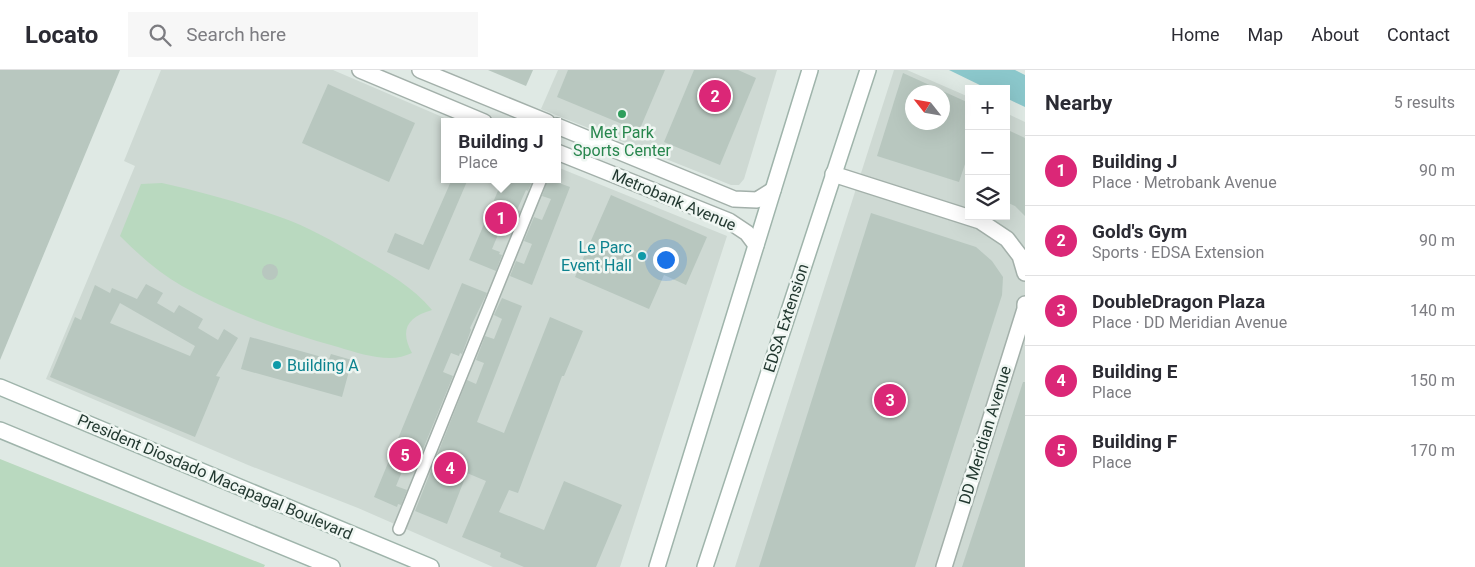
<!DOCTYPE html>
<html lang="en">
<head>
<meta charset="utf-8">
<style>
	body { margin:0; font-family:Roboto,sans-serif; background:#f7f7f7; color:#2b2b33 }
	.controls { position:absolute; right:15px; top:15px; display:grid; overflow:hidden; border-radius:0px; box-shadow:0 5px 20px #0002 }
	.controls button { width:45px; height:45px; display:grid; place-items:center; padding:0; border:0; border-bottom:1px solid #e1e1e2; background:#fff; color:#2b2b33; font:25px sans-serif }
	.compass { position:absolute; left:905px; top:15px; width:45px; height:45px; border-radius:50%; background:#fff; box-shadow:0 5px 20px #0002; rotate:301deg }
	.you { position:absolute; left:665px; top:189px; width:18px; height:18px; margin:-12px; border:4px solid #fff; border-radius:50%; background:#1a73e8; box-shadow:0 0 0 8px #1a73e833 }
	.badge { display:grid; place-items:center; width:32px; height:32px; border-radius:50%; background:#db2777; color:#fff; font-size:16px; font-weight:700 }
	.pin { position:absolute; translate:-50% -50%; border:2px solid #fff; box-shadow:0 1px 5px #0006 }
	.popup { position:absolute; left:441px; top:48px; width:120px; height:65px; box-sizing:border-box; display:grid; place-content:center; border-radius:0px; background:#fff; filter:drop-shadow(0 1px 4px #0005); font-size:16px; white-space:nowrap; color:#7c7c81 }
	.popup b { font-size:19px; color:#2b2b33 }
	.popup::after { content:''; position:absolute; left:50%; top:100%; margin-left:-10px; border:10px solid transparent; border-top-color:#fff }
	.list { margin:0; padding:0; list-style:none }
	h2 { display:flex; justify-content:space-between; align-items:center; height:65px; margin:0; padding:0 20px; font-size:21px }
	h2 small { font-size:16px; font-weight:400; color:#7c7c81 }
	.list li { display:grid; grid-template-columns:32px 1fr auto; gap:15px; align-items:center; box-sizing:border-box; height:70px; padding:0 20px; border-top:1px solid #e1e1e2 }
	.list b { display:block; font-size:19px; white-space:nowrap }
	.list p { margin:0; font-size:16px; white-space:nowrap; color:#7c7c81 }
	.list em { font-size:16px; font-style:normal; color:#7c7c81 }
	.icon { flex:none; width:28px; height:28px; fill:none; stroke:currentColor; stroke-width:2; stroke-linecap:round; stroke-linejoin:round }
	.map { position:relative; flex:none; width:1025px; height:497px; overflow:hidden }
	header { display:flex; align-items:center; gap:30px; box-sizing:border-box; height:70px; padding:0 25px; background:#fff; border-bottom:1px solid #e1e1e2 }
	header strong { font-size:24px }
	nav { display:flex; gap:28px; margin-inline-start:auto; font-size:18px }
	.search { width:350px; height:45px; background:#f7f7f7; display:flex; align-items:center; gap:12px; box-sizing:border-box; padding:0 18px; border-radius:0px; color:#7c7c81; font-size:19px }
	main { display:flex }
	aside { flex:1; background:#fff }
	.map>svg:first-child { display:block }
	.built { fill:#ced9d3; fill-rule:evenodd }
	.green { fill:#b9d9bf }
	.water { fill:#8bc7cb }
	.building { fill:#b8c7bf; fill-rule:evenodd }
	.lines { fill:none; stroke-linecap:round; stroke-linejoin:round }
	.pedestrian-casing { stroke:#a3b0aa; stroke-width:14 }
	.minor-casing { stroke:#a3b0aa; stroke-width:18 }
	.secondary-casing { stroke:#9fb4ab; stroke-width:18 }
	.pedestrian { stroke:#fff; stroke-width:11 }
	.minor { stroke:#fff; stroke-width:15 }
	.secondary { stroke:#fff; stroke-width:15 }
	.leisure-dot { fill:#2e9e5b; stroke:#eff6f2; stroke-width:2 }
	.culture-dot { fill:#0f9aa8; stroke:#eff6f2; stroke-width:2 }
	.labels { text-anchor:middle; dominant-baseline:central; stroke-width:5; stroke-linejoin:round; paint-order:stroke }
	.leisure-label { font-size:16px; fill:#27864d; stroke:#eff6f2 }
	.street-label { font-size:16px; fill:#223830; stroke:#eff6f2 }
	.culture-label { font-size:16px; fill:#0d838f; stroke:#eff6f2; text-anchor:end }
</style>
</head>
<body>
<header>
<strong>Locato</strong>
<div class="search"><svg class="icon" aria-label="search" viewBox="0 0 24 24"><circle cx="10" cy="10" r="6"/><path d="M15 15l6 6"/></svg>Search here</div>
<nav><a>Home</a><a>Map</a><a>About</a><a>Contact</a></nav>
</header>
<main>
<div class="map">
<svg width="1025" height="497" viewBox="0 0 1025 497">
	<rect width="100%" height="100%" fill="#dfe9e4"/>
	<g class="built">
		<path d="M161,0H333L454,52H445V109H557V97L727,166L620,497H493L358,438L248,395L46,309L135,96L124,91Z"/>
		<path d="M558,0H777L744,109L739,115H731L541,39Z"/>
		<path d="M894,0H907L969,27V146H1006V43L1025,52V497H735ZM912,22H942V52H912Z"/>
	</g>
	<g class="green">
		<path d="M162,113C202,122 242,133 280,147C309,157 336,173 362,188C388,203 413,217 432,240C408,247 399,259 412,283C405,286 398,288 390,288C373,288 354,282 338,277C284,262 231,243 182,216C158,202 139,185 120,166L141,114Z"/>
		<path d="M0,389L265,495L264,497H0Z"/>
	</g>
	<path class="water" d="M949,0H1015L1025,5V37L1006,28V19H988Z"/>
	<g class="building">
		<path d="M0,0H120L0,290Z"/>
		<path d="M488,0H533L526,16Z"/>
		<path d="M568,0H665L639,61L557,27Z"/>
		<path d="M694,0H738L756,8L720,95L664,72Z"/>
		<path d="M903,3L969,33V82L959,112L877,86ZM912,22H942V52H912Z"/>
		<path d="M328,14L415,53L389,112L302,73Z"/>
		<path d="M1010,61L1025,68V146L1015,136L1006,132V74Z"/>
		<path d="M452,109H468L429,200L387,182L395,163L423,175Z"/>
		<path d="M500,109H533L528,121L526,120L517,140L520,141L510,164L500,160L492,179L500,182L499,184L502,185L496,201L469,190L502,111Z"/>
		<path d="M548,109L570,117L532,215L510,206L516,191L524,194L532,174L524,171L534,147L542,150L551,129L542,126Z"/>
		<path d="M611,125L707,167L686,215L664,205L649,239L575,207Z"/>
		<path d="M871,143L976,177L992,191L1003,207L1002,225L915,497H759Z"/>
		<circle cx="270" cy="202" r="8"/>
		<path d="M462,213L487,223L470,258L471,260L462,284L460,283L459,286L451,283L443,302L453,306L414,401L404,397L396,416L407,420L401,435L398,434L397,437L374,427Z"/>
		<path d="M146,214L163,223L157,233L174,243L179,235L203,249L198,258L218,270L224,259L238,268L216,306L220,307L195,367L50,307L75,247L81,250L95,215L110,223L112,218L137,229ZM120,233L195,276L190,286L110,253Z"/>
		<path d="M502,228L522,236L477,352L504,363L550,247L583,261L564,306H562L518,423L509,420L499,442L544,460L564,411L622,435L596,497H524L500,487L501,483L462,467L486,411L467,403L447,454L415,441L467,310L476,314L484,293L476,290L485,266L494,269L502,249L494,245Z"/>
		<path d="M250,267L329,289L331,284L352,290L342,327L241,299Z"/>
		<path d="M1023,312H1025V497H962Z"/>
	</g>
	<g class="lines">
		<g class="pedestrian-casing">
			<path id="pedestrian" d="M399,459L541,109"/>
		</g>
		<g class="minor-casing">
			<g id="minor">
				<path d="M360,0L484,52"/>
				<path d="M420,0L547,52"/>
				<path d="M557,56L734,129L757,130L773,120"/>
				<path d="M557,82L729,151L747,163L756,175"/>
				<path d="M833,104L980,151L1007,169L1020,186L1025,203"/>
				<path d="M944,497L1025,239V234"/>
			</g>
		</g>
		<g class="secondary-casing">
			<g id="secondary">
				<path d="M0,317L431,497"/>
				<path d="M0,360L332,497"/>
				<path d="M657,497L810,0"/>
				<path d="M705,497L868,0"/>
			</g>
		</g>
		<use href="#pedestrian" class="pedestrian"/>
		<use href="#minor" class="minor"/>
		<use href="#secondary" class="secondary"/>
	</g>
	<circle class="leisure-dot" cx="622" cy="44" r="5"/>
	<g class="culture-dot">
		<circle cx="642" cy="186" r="5"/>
		<circle cx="277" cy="295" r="5"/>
	</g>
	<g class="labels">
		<g class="leisure-label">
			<text x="622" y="62">Met Park<tspan x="622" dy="18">Sports Center</tspan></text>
		</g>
		<g class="street-label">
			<text transform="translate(674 130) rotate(23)">Metrobank Avenue</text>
			<text transform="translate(786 248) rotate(-72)">EDSA Extension</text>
			<text transform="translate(985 365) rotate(-73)">DD Meridian Avenue</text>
			<text transform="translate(215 407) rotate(23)">President Diosdado Macapagal Boulevard</text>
		</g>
		<g class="culture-label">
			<text x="632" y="177">Le Parc<tspan x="632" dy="18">Event Hall</tspan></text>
			<text x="287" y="295" text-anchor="start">Building A</text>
		</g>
	</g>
</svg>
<div class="controls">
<button>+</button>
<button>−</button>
<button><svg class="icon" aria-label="layers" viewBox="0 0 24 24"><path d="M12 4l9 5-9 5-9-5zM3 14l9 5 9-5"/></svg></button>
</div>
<svg class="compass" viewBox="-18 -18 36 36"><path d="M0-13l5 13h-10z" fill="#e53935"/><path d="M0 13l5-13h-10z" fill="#7c7c81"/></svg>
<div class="you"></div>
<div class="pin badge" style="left:501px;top:148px">1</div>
<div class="popup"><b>Building J</b>Place</div>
<div class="pin badge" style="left:715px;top:26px">2</div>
<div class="pin badge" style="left:890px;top:330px">3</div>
<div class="pin badge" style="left:450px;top:398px">4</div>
<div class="pin badge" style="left:405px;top:385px">5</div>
</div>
<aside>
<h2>Nearby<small>5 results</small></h2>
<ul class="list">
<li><span class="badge">1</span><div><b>Building J</b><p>Place · Metrobank Avenue</p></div><em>90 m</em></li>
<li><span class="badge">2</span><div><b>Gold's Gym</b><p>Sports · EDSA Extension</p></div><em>90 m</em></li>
<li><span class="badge">3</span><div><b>DoubleDragon Plaza</b><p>Place · DD Meridian Avenue</p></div><em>140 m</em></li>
<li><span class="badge">4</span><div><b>Building E</b><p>Place</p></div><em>150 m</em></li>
<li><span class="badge">5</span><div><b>Building F</b><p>Place</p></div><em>170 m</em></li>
</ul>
</aside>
</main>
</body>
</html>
